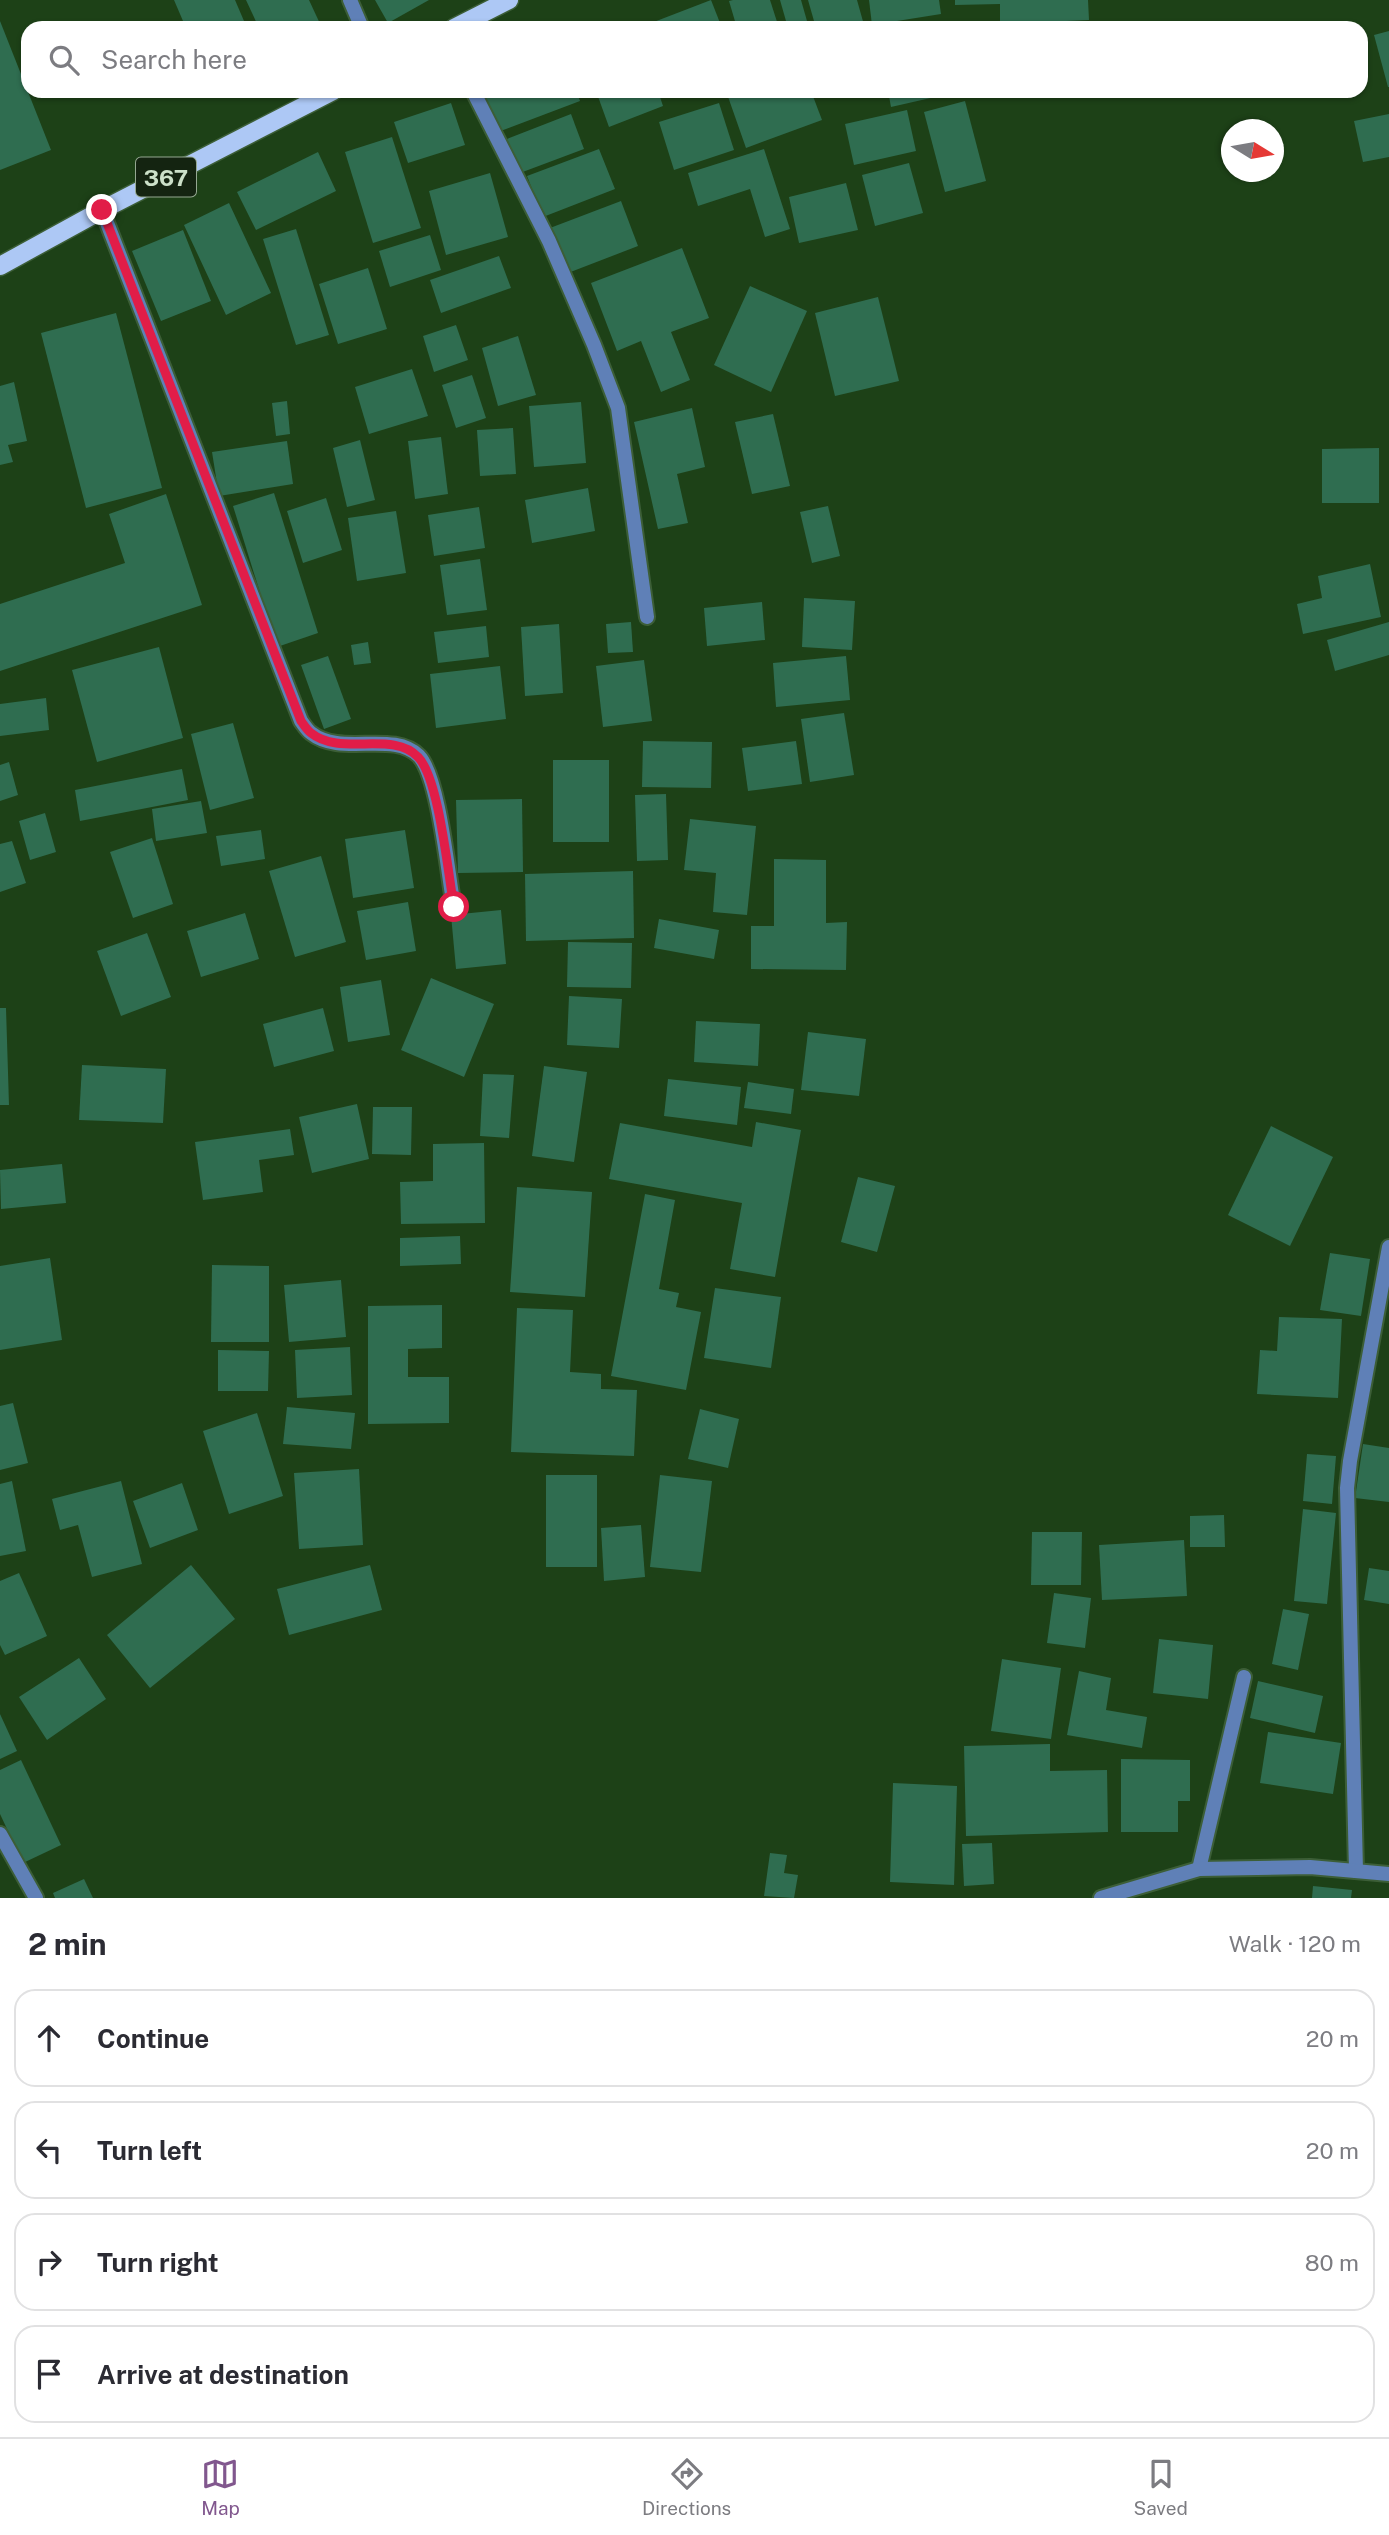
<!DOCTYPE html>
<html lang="en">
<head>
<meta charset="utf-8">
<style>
	body { margin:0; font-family:"Public Sans",sans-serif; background:#f2f2f3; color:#2b2b33 }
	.compass { position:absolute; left:1221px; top:119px; width:63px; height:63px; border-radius:50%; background:#fff; box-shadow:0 2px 5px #0004; rotate:101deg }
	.stop { position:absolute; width:21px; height:21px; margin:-16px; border:5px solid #e11d48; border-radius:50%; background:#fff }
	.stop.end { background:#e11d48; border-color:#fff; box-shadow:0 2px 7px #0008 }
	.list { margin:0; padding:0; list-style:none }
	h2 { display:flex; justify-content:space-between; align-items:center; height:91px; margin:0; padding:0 28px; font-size:30px }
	h2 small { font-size:23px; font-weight:400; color:#7c7c81 }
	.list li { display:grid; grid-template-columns:46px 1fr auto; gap:21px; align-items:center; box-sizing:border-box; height:98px; margin:0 14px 14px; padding:0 14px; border:2px solid #e1e1e2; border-radius:21px }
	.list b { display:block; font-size:26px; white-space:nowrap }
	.list em { font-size:23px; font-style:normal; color:#7c7c81 }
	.icon { flex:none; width:38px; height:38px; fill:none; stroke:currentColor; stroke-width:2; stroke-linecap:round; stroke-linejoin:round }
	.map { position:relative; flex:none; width:1389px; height:1898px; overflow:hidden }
	.search { position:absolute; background:#fff; box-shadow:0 2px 5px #0004; left:21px; right:21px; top:21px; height:77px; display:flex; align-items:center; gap:18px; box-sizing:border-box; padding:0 24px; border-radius:21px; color:#7c7c81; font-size:26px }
	.sheet { height:539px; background:#fff }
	nav { display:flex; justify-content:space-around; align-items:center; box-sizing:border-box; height:98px; border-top:2px solid #e1e1e2; background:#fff; font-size:19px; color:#7c7c81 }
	nav a { display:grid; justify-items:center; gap:4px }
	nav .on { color:#81578e }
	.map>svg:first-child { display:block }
	.building { fill:#2f6d50 }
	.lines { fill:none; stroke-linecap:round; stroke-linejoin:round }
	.minor-casing { stroke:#3c5e37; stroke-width:18 }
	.tertiary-casing { stroke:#3c5e37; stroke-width:18 }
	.primary-casing { stroke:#3c5e37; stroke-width:21 }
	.minor { stroke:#5f80b7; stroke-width:14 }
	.tertiary { stroke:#5f80b7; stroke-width:14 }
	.primary { stroke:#adc8f5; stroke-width:18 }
	.route { stroke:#e11d48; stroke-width:9 }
	.labels { text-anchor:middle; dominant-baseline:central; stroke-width:7; stroke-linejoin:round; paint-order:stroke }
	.shield { fill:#142411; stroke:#95a892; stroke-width:2 }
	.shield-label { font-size:23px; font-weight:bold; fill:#cce1c9 }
</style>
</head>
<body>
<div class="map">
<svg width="1389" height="1898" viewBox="0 0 1389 1898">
	<rect width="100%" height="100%" fill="#1d4117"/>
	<g class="building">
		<path d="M174,0H235L247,28H186Z"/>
		<path d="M246,0H309L322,28H259Z"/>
		<path d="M375,0H429L388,23Z"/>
		<path d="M711,0L722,28H647L646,25Z"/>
		<path d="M733,0H770L779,28H737L729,1Z"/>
		<path d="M780,0H801L809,28H788Z"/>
		<path d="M808,0H857L864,25L851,28H816Z"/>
		<path d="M869,0H939L941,14L872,25Z"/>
		<path d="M955,0H1088L1089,20L1000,24V4L955,5Z"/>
		<path d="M0,21L51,150L0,170Z"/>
		<path d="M1389,31V87H1388L1374,35Z"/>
		<path d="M483,91H576L580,101L498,132Z"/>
		<path d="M596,91H658L663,106L609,127Z"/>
		<path d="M726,91H811L822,120L746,148Z"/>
		<path d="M888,91H957V92L891,107Z"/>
		<path d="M965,101L986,181L945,192L924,112Z"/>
		<path d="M451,103L465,145L408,163L394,122Z"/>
		<path d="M719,103L734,150L674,170L659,122Z"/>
		<path d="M907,110L916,151L854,165L845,124Z"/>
		<path d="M571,114L584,149L520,173L507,139Z"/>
		<path d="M1389,114V157L1363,162L1354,121Z"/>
		<path d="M392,137L421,228L373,243L345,152Z"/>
		<path d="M599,149L615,189L543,217L527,176Z"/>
		<path d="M764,149L790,229L765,237L750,189L698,206L688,173Z"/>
		<path d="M318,152L336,191L256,230L237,192Z"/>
		<path d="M909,163L923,213L875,226L862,175Z"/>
		<path d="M490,173L508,237L446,255L429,191Z"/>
		<path d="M846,183L858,230L799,243L789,197Z"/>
		<path d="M621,201L638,246L568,273L550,228Z"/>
		<path d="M229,203L271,293L226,315L184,225Z"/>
		<path d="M296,229L329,335L296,345L263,239Z"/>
		<path d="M183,230L211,301L161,321L132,251Z"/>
		<path d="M430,235L441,270L390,287L379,251Z"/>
		<path d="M682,248L709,318L671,332L690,380L661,392L641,341L617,351L591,283Z"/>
		<path d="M499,256L511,288L441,313L430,280Z"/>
		<path d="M368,268L387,329L338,344L319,284Z"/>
		<path d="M750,286L807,311L771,392L714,365Z"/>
		<path d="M878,297L899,381L835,396L815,313Z"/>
		<path d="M116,313L162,488L86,508L41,333Z"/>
		<path d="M456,325L468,360L434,372L423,336Z"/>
		<path d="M518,336L536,395L498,406L482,348Z"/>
		<path d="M412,369L428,416L369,434L355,387Z"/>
		<path d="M472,375L486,418L456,428L442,385Z"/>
		<path d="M14,382L27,441L8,445L13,462L0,465V386Z"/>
		<path d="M287,401L290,434L276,436L272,403Z"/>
		<path d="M581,402L586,463L534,467L529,406Z"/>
		<path d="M692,408L705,467L677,474L688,523L658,529L634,422Z"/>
		<path d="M773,414L790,486L752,494L735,422Z"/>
		<path d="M513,428L516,474L480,476L477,430Z"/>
		<path d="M441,437L448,494L415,499L408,441Z"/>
		<path d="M360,440L375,500L347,507L333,448Z"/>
		<path d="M287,441L293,484L219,496L212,452Z"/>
		<path d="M1379,448V503H1322V449Z"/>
		<path d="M588,488L595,531L532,543L525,500Z"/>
		<path d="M274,493L318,633L277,647L233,506Z"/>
		<path d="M166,494L202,605L0,671V604L125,563L109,514Z"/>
		<path d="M326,498L342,550L303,563L287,511Z"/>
		<path d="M828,506L840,556L812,563L800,512Z"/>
		<path d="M479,507L485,548L434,556L428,515Z"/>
		<path d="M396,511L406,573L357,581L348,518Z"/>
		<path d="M480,559L487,610L447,615L440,565Z"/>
		<path d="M1370,564L1381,617L1303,634L1297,604L1322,598L1318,576Z"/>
		<path d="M804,598L855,601L852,650L802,647Z"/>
		<path d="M762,602L765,640L707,646L704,608Z"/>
		<path d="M631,622L633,652L608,653L606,624Z"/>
		<path d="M1389,622V655L1335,671L1327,640Z"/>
		<path d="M559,624L563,693L525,696L521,627Z"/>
		<path d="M486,626L489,657L438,663L434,632Z"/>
		<path d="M368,642L371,663L354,665L351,645Z"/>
		<path d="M159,647L183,738L97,762L72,670Z"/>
		<path d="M328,656L351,719L324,729L301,665Z"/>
		<path d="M846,656L850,700L776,707L773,663Z"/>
		<path d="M644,660L652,721L603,727L596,666Z"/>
		<path d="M500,666L506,719L436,728L430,674Z"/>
		<path d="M46,698L49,730L0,736V704Z"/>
		<path d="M844,713L854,775L810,782L801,719Z"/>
		<path d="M233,723L254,798L210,810L191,734Z"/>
		<path d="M643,741L712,742L711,788L642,787Z"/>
		<path d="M796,741L802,784L748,791L742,748Z"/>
		<rect x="553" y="760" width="56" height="82"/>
		<path d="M9,762L18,795L0,801V765Z"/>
		<path d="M182,769L188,800L80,821L75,790Z"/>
		<path d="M666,794L668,860L637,861L635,795Z"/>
		<path d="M522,799L523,872L458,873L456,800Z"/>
		<path d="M201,801L207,833L156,841L152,809Z"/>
		<path d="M45,813L56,852L30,860L19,821Z"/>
		<path d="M690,819L756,826L747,915L713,912L716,873L684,870Z"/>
		<path d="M261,830L265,859L221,866L216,836Z"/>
		<path d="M405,830L414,888L353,898L345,839Z"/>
		<path d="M152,838L173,904L133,918L110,852Z"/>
		<path d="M12,841L26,883L0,892V844Z"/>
		<path d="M321,856L346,942L295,957L269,871Z"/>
		<path d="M774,859L826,860V923L847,922L846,970L751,969V926H774Z"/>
		<path d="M633,871L634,938L526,941L525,874Z"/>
		<path d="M408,902L416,951L366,960L357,911Z"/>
		<path d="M501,910L506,964L456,969L451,915Z"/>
		<path d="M245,913L259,959L201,977L187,931Z"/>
		<path d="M659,919L719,930L714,959L654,948Z"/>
		<path d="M147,933L171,997L121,1016L97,951Z"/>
		<path d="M568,942L632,943L631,988L567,987Z"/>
		<path d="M431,978L494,1004L464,1077L401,1050Z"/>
		<path d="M381,980L390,1035L348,1042L340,987Z"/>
		<path d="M569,996L622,999L619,1048L567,1045Z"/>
		<path d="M0,1008H6L9,1105H0Z"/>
		<path d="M323,1008L334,1051L274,1067L263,1024Z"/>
		<path d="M696,1021L760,1024L758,1066L694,1062Z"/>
		<path d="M808,1032L866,1039L859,1096L801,1090Z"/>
		<path d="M82,1065L166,1069L163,1123L79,1120Z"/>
		<path d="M544,1066L587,1072L574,1162L532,1156Z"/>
		<path d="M483,1074L514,1075L509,1138L480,1136Z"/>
		<path d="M668,1079L741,1087L737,1125L664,1116Z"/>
		<path d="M748,1082L794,1089L791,1114L744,1108Z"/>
		<path d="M357,1104L369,1159L312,1173L299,1117Z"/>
		<path d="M373,1107H412L411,1155L372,1154Z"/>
		<path d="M756,1122L801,1130L775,1277L730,1269L742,1203L609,1179L620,1123L752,1147Z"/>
		<path d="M1271,1126L1333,1157L1290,1246L1228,1215Z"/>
		<path d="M290,1129L294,1155L259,1160L263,1192L203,1200L195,1142Z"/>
		<path d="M484,1143L485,1223L401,1224L400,1182L433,1181V1144Z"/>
		<path d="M62,1164L66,1203L1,1209L0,1170Z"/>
		<path d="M858,1177L895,1186L877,1252L841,1242Z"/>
		<path d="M517,1187L592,1192L585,1297L510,1292Z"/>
		<path d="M645,1194L675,1200L659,1289L679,1293L676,1307L701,1312L686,1390L611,1376Z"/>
		<path d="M460,1236L461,1264L400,1266V1238Z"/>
		<path d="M1330,1253L1370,1259L1361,1316L1320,1310Z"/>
		<path d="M50,1258L62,1340L0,1350V1266Z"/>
		<path d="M212,1265L269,1266V1342H211Z"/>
		<path d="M341,1280L346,1337L289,1342L284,1285Z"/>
		<path d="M715,1288L781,1297L771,1368L704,1358Z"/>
		<path d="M442,1305V1348L408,1349V1377H449V1423L368,1424V1306Z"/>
		<path d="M517,1308L573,1310L570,1372L601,1374V1389L637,1390L634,1456L511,1452Z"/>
		<path d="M1279,1317L1342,1319L1338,1398L1257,1394L1260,1350L1277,1351Z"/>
		<path d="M350,1347L352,1395L297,1398L295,1350Z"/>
		<path d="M218,1350L269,1351L268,1391H218Z"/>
		<path d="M13,1403L28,1463L0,1470V1406Z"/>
		<path d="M287,1407L355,1413L351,1449L283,1444Z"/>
		<path d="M700,1409L739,1419L728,1468L688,1459Z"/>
		<path d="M257,1413L283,1496L229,1514L203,1431Z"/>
		<path d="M1363,1444L1389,1448V1502L1355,1498Z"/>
		<path d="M1307,1454L1336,1456L1332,1504L1303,1501Z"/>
		<path d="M359,1469L363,1545L299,1549L294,1473Z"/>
		<rect x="546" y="1475" width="51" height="92"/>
		<path d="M660,1475L712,1481L701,1572L650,1567Z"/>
		<path d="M12,1481L26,1551L0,1556V1484Z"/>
		<path d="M121,1481L142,1564L92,1577L78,1525L60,1530L52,1499Z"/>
		<path d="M182,1483L198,1530L150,1548L133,1501Z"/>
		<path d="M1303,1509L1336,1513L1327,1604L1294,1601Z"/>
		<path d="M1224,1515L1225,1547H1190V1516Z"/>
		<path d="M641,1525L645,1577L604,1581L601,1528Z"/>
		<path d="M1032,1532H1082L1081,1585H1031Z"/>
		<path d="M1184,1540L1187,1596L1102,1600L1099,1545Z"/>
		<path d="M191,1565L235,1619L150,1688L107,1635Z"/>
		<path d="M370,1565L382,1610L289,1635L277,1589Z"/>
		<path d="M1369,1568L1389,1571V1604L1364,1600Z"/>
		<path d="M19,1573L47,1636L5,1655L0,1645V1581Z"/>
		<path d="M1054,1593L1091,1598L1085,1648L1047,1643Z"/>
		<path d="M1283,1609L1309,1614L1298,1670L1272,1664Z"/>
		<path d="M1159,1639L1213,1645L1208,1699L1153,1693Z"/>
		<path d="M79,1658L106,1699L47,1740L19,1697Z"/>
		<path d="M1002,1659L1061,1668L1051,1739L991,1731Z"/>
		<path d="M1079,1671L1111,1678L1106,1710L1147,1717L1142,1748L1067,1735Z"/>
		<path d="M1258,1681L1323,1696L1315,1733L1250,1718Z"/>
		<path d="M0,1714L17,1751L0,1759Z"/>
		<path d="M1268,1732L1341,1743L1333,1794L1260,1783Z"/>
		<path d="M1050,1744V1771L1107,1770L1108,1832L966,1836L964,1746Z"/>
		<path d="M1121,1759L1190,1760V1801H1178V1832H1121Z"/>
		<path d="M21,1760L61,1845L23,1863L0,1814V1770Z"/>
		<path d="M893,1783L957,1786L954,1885L890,1882Z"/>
		<path d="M992,1843L994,1884L964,1886L962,1844Z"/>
		<path d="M770,1853L787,1855L784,1873L798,1875L794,1898L764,1896Z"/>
		<path d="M84,1879L93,1898H55L53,1893Z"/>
		<path d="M1313,1886L1352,1890L1351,1898H1312Z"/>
	</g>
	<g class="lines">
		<g class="minor-casing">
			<g id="minor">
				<path d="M350,0L362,28"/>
				<path d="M473,91L549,241L594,345L618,408L647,617"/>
				<path d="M102,210L301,721C304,725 307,730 311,733C341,757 393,730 419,756C439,777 448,875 454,907"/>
				<path d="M0,1834L36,1898"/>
				<path d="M1199,1869L1244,1677"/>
				<path d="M1356,1871L1347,1488L1350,1461L1389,1247"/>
			</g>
		</g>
		<g class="tertiary-casing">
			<path id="tertiary" d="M1101,1898L1199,1869L1310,1867L1389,1874"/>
		</g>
		<g class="primary-casing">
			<g id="primary">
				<path d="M454,28L509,0"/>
				<path d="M0,266L102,210L333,91"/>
			</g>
		</g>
		<use href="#minor" class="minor"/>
		<use href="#tertiary" class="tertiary"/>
		<use href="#primary" class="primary"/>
	</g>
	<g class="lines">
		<path class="route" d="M102,210L301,721C304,725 307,730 311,733C341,757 393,730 418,757C439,778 448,874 454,907"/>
	</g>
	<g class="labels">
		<rect class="shield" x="136" y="157.5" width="60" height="39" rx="5"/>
		<g class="shield-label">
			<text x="166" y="177">367</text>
		</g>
	</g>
</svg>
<svg class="compass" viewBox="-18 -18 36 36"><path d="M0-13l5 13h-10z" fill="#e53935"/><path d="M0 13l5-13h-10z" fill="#7c7c81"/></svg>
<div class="stop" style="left:454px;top:907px"></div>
<div class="stop end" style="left:102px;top:210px"></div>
<div class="search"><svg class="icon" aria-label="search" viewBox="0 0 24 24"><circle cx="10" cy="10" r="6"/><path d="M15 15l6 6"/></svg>Search here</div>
</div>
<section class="sheet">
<h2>2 min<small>Walk · 120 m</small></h2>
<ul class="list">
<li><svg class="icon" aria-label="ahead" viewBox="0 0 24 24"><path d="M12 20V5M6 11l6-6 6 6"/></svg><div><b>Continue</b></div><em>20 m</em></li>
<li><svg class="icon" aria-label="left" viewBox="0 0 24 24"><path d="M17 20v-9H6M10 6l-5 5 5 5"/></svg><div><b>Turn left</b></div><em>20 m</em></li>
<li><svg class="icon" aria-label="right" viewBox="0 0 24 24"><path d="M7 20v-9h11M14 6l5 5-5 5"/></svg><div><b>Turn right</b></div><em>80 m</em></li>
<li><svg class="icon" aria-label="arrive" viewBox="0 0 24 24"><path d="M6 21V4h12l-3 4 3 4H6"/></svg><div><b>Arrive at destination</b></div></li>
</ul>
</section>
<nav>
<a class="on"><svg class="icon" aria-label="map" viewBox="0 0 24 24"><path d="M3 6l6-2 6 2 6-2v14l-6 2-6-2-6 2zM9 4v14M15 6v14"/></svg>Map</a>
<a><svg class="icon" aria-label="directions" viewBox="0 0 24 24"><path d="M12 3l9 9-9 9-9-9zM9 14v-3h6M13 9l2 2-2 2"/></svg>Directions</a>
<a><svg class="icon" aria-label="saved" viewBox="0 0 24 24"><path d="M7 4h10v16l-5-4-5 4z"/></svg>Saved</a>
</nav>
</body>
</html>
